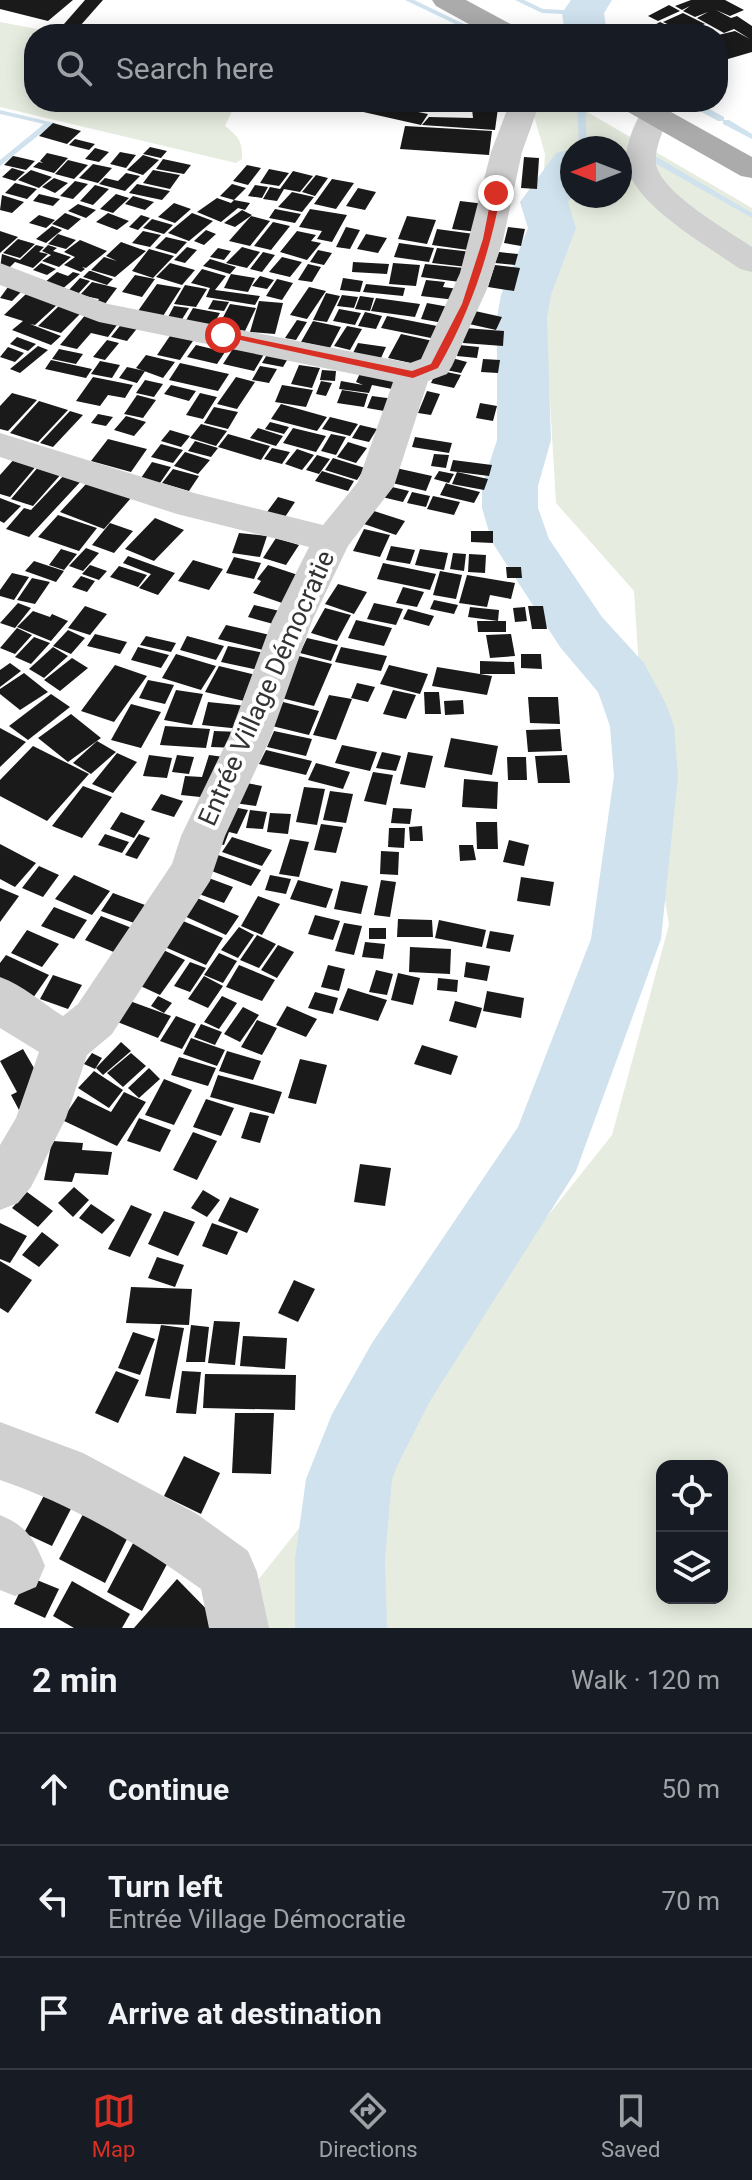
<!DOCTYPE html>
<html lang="en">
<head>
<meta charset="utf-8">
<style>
	body { margin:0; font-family:Roboto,sans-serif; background:#20242c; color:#f1f3f6 }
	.controls { position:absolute; right:24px; bottom:24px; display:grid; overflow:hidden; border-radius:16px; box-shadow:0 4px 20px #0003 }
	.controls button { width:72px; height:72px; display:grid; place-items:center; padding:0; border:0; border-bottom:2px solid #363941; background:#171b24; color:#f1f3f6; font:40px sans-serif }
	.compass { position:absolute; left:560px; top:136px; width:72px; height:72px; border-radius:50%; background:#171b24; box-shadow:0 4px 20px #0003; rotate:270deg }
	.stop { position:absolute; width:24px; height:24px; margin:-18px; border:6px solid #d93025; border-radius:50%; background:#fff }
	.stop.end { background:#d93025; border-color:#fff; box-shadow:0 2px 8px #0008 }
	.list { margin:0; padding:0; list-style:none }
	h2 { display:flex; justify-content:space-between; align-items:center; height:104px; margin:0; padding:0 32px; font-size:34px }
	h2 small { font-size:26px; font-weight:400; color:#9ea1a6 }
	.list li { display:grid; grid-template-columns:52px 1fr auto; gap:24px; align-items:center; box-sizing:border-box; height:112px; padding:0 32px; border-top:2px solid #363941 }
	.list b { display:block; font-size:30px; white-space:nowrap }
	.list p { margin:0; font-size:26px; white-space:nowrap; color:#9ea1a6 }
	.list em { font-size:26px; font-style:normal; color:#9ea1a6 }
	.icon { flex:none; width:44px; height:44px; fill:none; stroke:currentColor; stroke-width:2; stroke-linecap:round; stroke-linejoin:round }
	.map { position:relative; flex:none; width:752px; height:1628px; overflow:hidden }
	.search { position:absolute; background:#171b24; box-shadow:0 4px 20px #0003; left:24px; right:24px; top:24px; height:88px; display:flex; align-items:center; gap:20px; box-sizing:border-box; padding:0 28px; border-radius:32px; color:#9ea1a6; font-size:30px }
	.sheet { height:440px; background:#171b24 }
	nav { display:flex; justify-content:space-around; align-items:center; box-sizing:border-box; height:112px; border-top:2px solid #363941; background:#171b24; font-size:22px; color:#9ea1a6 }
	nav a { display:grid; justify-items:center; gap:4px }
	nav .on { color:#d93025 }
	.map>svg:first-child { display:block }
	.green { fill:#e6ecdf; fill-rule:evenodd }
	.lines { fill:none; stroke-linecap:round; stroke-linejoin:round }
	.stream { fill:#cfe2ee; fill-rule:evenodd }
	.river { fill:#cfe2ee; fill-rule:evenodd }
	.building { fill:#1a1a1a }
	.minor { fill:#d0d0d0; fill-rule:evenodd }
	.major { fill:#ababab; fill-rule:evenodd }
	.route { fill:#d93025 }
	.labels { text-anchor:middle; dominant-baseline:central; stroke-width:8; stroke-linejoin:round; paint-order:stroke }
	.street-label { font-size:26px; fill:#333; stroke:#fff }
</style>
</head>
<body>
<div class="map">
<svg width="752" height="1628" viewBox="0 0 752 1628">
	<rect width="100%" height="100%" fill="#fff"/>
	<g class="green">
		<path d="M0,22L64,34H34V102H242L233,109L225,126C238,136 243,142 242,159L236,163L0,107Z"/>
		<path d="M535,102H570L752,208V1628H237L250,1590L612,1135L669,925L646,776L634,591L556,503L540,232L545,154L534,116ZM572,148H620V196H572ZM662,1466H722V1598H662Z"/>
	</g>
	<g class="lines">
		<g class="stream">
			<path d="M405,0H414L485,34H476Z"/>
			<path d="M515,0H524L543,9L583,11L586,13L583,15L542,13Z"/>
			<path d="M577,102H585L587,148H579Z"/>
			<path d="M696,105H702L724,117V120H729L752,134V139L723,124V121H718L696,109Z"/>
			<path d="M0,110L54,123L0,166V160L44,124L0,114Z"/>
			<path d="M646,154H652L752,213V218L646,158Z"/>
		</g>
		<g class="river">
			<path d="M571,0H612L604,13L607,34H565L562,13Z"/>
			<path d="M572,149V196L568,202L576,228L551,295L547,317L551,440L538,486V508L549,539L602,617L644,663L666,704L674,726L678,776L661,939L576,1171L430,1401L398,1464L392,1479L385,1559L387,1628H295V1559L306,1479L332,1414L372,1343L518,1127L591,939L614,776L610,726L598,692L560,647L492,542L482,508V486L497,440V317L501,295L528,228L520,202L556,153Z"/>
		</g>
	</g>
	<g class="building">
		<path d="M0,0H73L48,21L0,9Z"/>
		<path d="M85,0H103L80,26L64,24Z"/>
		<path d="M691,0H725L744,10L730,16L716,10L731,18L737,16L752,26V52L728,59L718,52V35L735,31L750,39L734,29L724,33L697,18L708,12L695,17L683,11L690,6L682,10L675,6Z"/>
		<path d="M669,5L680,11L658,21L648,16Z"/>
		<path d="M683,13L705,24L687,33L663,22Z"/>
		<path d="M660,22L679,31L685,34L642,32Z"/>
		<path d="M319,102H369L428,114L421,125Z"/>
		<path d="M498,108L495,130L422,125L429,117L473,118L472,109Z"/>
		<path d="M53,123L81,131L67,144L39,136Z"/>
		<path d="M405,126L492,131L489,155L400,149Z"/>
		<path d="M75,139L95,144L89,150L69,145Z"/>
		<path d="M150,147L167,151L161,158L143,154Z"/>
		<path d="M95,148L109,152L99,162L85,159Z"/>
		<path d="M120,152L136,155L126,168L110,164Z"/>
		<path d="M47,153L68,158L54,173L33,167L39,162L43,163L40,161Z"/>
		<path d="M143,155L159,160L143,175L127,170Z"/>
		<path d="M13,156L18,157L35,161L26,170L4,165Z"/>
		<path d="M524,157L539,158L537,189L521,188Z"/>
		<path d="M163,159L191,165L184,174L156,169Z"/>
		<path d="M68,160L88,165L74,179L55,174Z"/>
		<path d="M93,164L112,168L98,183L79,178Z"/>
		<path d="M247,165L261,168L248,185L233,181Z"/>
		<path d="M12,168L25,172L15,181L2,177Z"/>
		<path d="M269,169L289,173L279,186L260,183Z"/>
		<path d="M31,170L52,177L39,188L18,180Z"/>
		<path d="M153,170L180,175L170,189L143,183Z"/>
		<path d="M293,171L313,176L300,192L284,189L277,201L263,199L270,187L280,189Z"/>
		<path d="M126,173L140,176L125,191L99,184L105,178L118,181Z"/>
		<path d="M316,175L328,178L315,196L302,192Z"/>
		<path d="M54,178L68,183L55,193L42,187Z"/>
		<path d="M332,179L354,183L336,209L314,204Z"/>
		<path d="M75,181L88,184L73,199L60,196Z"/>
		<path d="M15,183L37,189L27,199L5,193Z"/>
		<path d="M137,184L170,191L162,200L129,193Z"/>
		<path d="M232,184L246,188L234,200L220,196Z"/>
		<path d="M95,185L109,189L93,205L80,201Z"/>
		<path d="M255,185L268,187L262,198L248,196Z"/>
		<path d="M358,188L376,192L365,210L346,206Z"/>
		<path d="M292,192L314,197L302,212L278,207Z"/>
		<path d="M39,194L60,199L53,206L33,201Z"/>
		<path d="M116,194L129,198L113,213L100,209Z"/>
		<path d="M2,195L24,202L12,213L0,210Z"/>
		<path d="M133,196L154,202L145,210L125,204Z"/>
		<path d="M217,198L231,203L234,200L250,203L245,210L238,208L221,222L197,212Z"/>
		<path d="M460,201L485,204L477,232L452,229Z"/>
		<path d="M174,203L191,209L175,223L158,217Z"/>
		<path d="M78,204L96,210L86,218L68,211Z"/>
		<path d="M275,209L301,214L295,223L269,218Z"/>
		<path d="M310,209L347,215L332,242L317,239L322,231L299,227Z"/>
		<path d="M242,210L252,215L235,227L224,223Z"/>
		<path d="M65,213L81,219L68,230L52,224Z"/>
		<path d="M108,213L129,221L117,230L96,222Z"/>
		<path d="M192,213L213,221L189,241L168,233Z"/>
		<path d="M39,215L55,220L46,228L29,223Z"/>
		<path d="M141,215L150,218L138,230L129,227Z"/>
		<path d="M251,216L270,221L250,246L229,241Z"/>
		<path d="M407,216L436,220L427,244L398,239Z"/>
		<path d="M152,219L173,225L164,234L143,228Z"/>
		<path d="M273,222L290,226L271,250L254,246Z"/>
		<path d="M52,226L62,230L46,243L36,239Z"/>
		<path d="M346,227L360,230L350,249L336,247Z"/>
		<path d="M508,227L525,229L521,246L504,243Z"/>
		<path d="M437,229L474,234L468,250L432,245Z"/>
		<path d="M206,230L216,234L204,245L194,241Z"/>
		<path d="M0,231L18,237L0,253Z"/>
		<path d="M143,231L161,235L150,247L132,243Z"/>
		<path d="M297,231L316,235L311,241L321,243L307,260L280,252Z"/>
		<path d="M58,234L76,240L66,249L48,244Z"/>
		<path d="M366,234L387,238L378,253L357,249Z"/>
		<path d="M166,237L187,242L176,254L155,248Z"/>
		<path d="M18,239L35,244L20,258L3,253Z"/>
		<path d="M80,240L107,251L86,268L82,267L85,269L81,272L64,265L75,257L64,252Z"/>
		<path d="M121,242L146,251L115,277L91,270L104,257L117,261L106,256Z"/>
		<path d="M399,243L434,248L429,262L394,257Z"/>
		<path d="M36,245L44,247L39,252L48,254L33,268L15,262L7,270L0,268L2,254L20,260Z"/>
		<path d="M48,245L57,248L53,251L71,257L59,267L42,261L51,255L42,251Z"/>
		<path d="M187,247L197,250L185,263L174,260Z"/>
		<path d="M242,247L260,252L247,268L226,263Z"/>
		<path d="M218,248L231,251L224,260L210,257Z"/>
		<path d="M437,248L472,252L467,267L432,263Z"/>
		<path d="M149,249L174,256L153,278L132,271Z"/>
		<path d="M318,250L332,253L324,265L310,262Z"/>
		<path d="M263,252L275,255L262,272L250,269Z"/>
		<path d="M499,252L518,254L515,265L495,263Z"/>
		<path d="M282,257L302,262L290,277L269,272Z"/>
		<path d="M210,259L226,264L236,267L230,274L203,266Z"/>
		<path d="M353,262L389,264L387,274L352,272Z"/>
		<path d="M41,263L56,269L47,275L33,270Z"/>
		<path d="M170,263L195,270L182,285L156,277Z"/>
		<path d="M393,263L420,265L416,286L389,284Z"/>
		<path d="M308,264L321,267L312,282L298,280Z"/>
		<path d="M425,264L464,268L460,282L421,277Z"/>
		<path d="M495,265L520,268L514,291L488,287Z"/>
		<path d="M202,269L226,276L215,290L260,296L255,305L206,297L210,288L191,283Z"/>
		<path d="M89,271H91L113,279L107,285L83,277Z"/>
		<path d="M57,272L68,276L73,272L80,274L61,290L44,283Z"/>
		<path d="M231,274L255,278L248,292L224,288Z"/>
		<path d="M135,275L155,279L142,297L122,292Z"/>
		<path d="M260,276L274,280L267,289L252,286Z"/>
		<path d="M80,278L90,281L78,294L68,291Z"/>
		<path d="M343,278L363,281L360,292L340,290Z"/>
		<path d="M277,279L293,283L282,300L266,296Z"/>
		<path d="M426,280L445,282L443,287L459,289L456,300L421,296Z"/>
		<path d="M92,282L117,288L105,304L97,302L99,299L80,295Z"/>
		<path d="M157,284L181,288L163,316L138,311Z"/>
		<path d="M366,284L405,288L403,296L363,292Z"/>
		<path d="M185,285L207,289L196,307L174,304Z"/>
		<path d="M8,287L22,291L12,301L0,298Z"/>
		<path d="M309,287L326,291L307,319L290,315Z"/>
		<path d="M326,293L340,296L327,322L313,320Z"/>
		<path d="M26,294L58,304L35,325L30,324L61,336L51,345L12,330L23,321L4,315Z"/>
		<path d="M342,295L358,297L354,308L337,306Z"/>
		<path d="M360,296L374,298L370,311L355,309Z"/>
		<path d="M376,298L420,304L415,317L371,311Z"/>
		<path d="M213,300L229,302L224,311L208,309Z"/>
		<path d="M259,301L283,303L275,334L250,332Z"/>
		<path d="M427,303L449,307L443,323L421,319Z"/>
		<path d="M230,304L256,308L245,331L218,327Z"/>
		<path d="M60,305L82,312L61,333L38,326Z"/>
		<path d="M174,306L189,308L181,321L167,319Z"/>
		<path d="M193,308L220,313L212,327L185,322Z"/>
		<path d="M339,309L361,313L355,325L333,321Z"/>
		<path d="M475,311L502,317L496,330L469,324Z"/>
		<path d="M365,312L382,316L376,329L358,326Z"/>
		<path d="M87,313L120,321L108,337L91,333L77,349L60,345Z"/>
		<path d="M387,316L442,327L436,339L381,328Z"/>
		<path d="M297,320L307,322L296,340L285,338Z"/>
		<path d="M313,321L341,327L330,348L301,342Z"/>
		<path d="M123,322L139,326L127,341L111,337Z"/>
		<path d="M347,326L362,329L350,350L334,346Z"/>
		<path d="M465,328L504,331L503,346L463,343Z"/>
		<path d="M174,330L197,335L180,360L157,355Z"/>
		<path d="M401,334L433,341L420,365L388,358Z"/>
		<path d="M17,337L36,344L28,351L10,344Z"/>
		<path d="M107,340L119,343L105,360L93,357Z"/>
		<path d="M358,343L386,347L381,358L353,353Z"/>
		<path d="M236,344L266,351L254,371L223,364Z"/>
		<path d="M196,345L225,352L217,364L187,357Z"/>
		<path d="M459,345L479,347L477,358L457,356Z"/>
		<path d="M38,346L48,350L20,373L10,369Z"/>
		<path d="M8,347L24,353L15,362L0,357Z"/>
		<path d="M59,349L83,354L76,364L52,359Z"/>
		<path d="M269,351L290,355L283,367L262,363Z"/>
		<path d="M146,355L175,362L163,378L136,368Z"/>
		<path d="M448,357L467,362L461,373L441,369Z"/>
		<path d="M483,359L500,360L498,373L481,372Z"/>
		<path d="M51,360L92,369L86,378L45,369Z"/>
		<path d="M100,361L120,365L112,378L91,374Z"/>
		<path d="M180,363L229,374L218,391L169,380Z"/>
		<path d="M299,365L320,368L312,388L291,384Z"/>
		<path d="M260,366L277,369L269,383L252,380Z"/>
		<path d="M127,367L145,371L137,383L119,378Z"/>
		<path d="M322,370L336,371L335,381L320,380Z"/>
		<path d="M437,370L461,375L454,388L431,383Z"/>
		<path d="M361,371L397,377L392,389L372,385L369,393L339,389L341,381L363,385L356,382Z"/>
		<path d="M93,377L133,385L125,398L108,395L100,406L76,401Z"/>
		<path d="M236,377L255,382L237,409L217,404Z"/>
		<path d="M145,380L163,384L154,397L136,393Z"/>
		<path d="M321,381L332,383L326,396L316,394Z"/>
		<path d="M171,385L196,391L189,401L164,394Z"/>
		<path d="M282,385L313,390L306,407L275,402Z"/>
		<path d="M342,390L368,394L364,407L337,403Z"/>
		<path d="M427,391L440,394L431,415L418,413Z"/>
		<path d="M12,393L37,400L8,431L0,429V406Z"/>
		<path d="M200,393L217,397L203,419L186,415Z"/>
		<path d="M137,395L156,400L143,418L124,414Z"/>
		<path d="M372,396L394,399L390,412L367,408Z"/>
		<path d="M39,401L68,410L38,442L10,433Z"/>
		<path d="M480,403L497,406L493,421L476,418Z"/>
		<path d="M281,404L327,417L317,431L271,419Z"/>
		<path d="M214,407L238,412L228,429L204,423Z"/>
		<path d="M70,411L83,415L53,447L40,443Z"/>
		<path d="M98,414L113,417L106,426L91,423Z"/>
		<path d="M126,416L146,422L134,436L114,430Z"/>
		<path d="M330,417L358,424L350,436L322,429Z"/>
		<path d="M270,422L289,427L284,434L265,429Z"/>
		<path d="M201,424L227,431L216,446L190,438Z"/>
		<path d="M360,425L377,429L369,442L352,438Z"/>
		<path d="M258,428L283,436L276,446L250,438Z"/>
		<path d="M293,428L326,436L316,452L283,443Z"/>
		<path d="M170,430L190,436L181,447L161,441Z"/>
		<path d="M228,434L270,446L261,460L218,447Z"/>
		<path d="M331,434L346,437L336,455L321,451Z"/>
		<path d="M415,437L452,443L449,453L412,447Z"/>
		<path d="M108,439L147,449L131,472L91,461Z"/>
		<path d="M195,441L218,448L211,457L188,451Z"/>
		<path d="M348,442L367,448L356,463L337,457Z"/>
		<path d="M161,444L183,450L173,463L151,457Z"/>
		<path d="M272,448L290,452L282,464L264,459Z"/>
		<path d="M297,449L314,455L302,470L285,464Z"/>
		<path d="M185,452L210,460L198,474L174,466Z"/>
		<path d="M434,454L449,455L446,468L431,466Z"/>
		<path d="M317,455L330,459L319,474L306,470Z"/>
		<path d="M16,457L38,464L10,497L0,494V475Z"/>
		<path d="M333,458L365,468L357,480L325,470Z"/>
		<path d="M453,460L492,465L489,476L450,471Z"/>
		<path d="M152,462L171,467L160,483L141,478Z"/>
		<path d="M39,466L62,473L33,506L11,499Z"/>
		<path d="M396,468L432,476L426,491L388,482Z"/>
		<path d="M173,469L199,476L189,491L162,483Z"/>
		<path d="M322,471L354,481L348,491L315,481Z"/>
		<path d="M439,471L454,474L449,483L434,479Z"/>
		<path d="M457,472L488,479L484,490L452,484Z"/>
		<path d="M66,473L83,479L29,537L6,529L24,508L31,510Z"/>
		<path d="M87,483L131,498L104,529L60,512Z"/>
		<path d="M446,483L448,484L480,492L474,503L440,495Z"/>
		<path d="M388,486L409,491L403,502L382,497Z"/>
		<path d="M412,492L430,496L426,507L407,503Z"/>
		<path d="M433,496L460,502L454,515L427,509Z"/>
		<path d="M278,497L295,502L285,517L267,512Z"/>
		<path d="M0,498L21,506L4,523L0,521Z"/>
		<path d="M374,511L405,521L396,535L364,524Z"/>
		<path d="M58,515L97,528L79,551L38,537Z"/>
		<path d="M155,518L184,530L154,561L125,549Z"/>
		<path d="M110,523L133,531L114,553L92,545Z"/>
		<path d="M364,529L390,535L380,557L353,551Z"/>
		<path d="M471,531H493V543L471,542Z"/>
		<path d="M239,533L267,536L260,557L232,553Z"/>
		<path d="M276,538L299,545L286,565L263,558Z"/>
		<path d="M391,546L415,550L410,564L386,560Z"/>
		<path d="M86,548L99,553L83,571L69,566Z"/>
		<path d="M61,549L77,554L64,570L49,565Z"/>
		<path d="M420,549L448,553L444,570L415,565Z"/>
		<path d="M453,553L466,554L464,571L450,569Z"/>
		<path d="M469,554L486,555L485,573L468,572Z"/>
		<path d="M128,556L175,573L158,595L139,588L151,574L123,563Z"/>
		<path d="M234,557L261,563L254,579L226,573Z"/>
		<path d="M193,560L223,569L209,590L178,581Z"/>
		<path d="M34,561L64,571L56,582L25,571Z"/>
		<path d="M383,563L436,574L430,590L377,579Z"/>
		<path d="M90,565L107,571L99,580L82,574Z"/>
		<path d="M268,565L301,576L282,603L253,593L261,581L257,579Z"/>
		<path d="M119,566L147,575L138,587L110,577Z"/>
		<path d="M506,567H521L522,578H507Z"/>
		<path d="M440,571L462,575L456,599L433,595Z"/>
		<path d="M12,573L29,577L14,600L0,596V590Z"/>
		<path d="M467,575L515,583L511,599L490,595L487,607L459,603Z"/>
		<path d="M81,576L95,581L87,592L72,587Z"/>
		<path d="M32,578L50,582L35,604L17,600Z"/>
		<path d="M338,584L367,592L354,614L325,604Z"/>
		<path d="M403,587L424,592L417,607L396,603Z"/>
		<path d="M434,600L458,605L454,614L430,609Z"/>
		<path d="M18,603L31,608L15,628L0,623Z"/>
		<path d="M374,603L403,609L396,625L367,619Z"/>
		<path d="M254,605L284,612L277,625L248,617Z"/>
		<path d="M85,606L107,614L90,635L68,628Z"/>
		<path d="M528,606H543L547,629H532Z"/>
		<path d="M470,607L499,610L498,621L468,617Z"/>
		<path d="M525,607L527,621L515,622L513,608Z"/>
		<path d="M325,608L351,615L337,641L311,633Z"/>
		<path d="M408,609L434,616L429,626L403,619Z"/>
		<path d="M33,611L50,617L52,614L68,621L51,641L17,627Z"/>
		<path d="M356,620L392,628L384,646L348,638Z"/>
		<path d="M477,621H506V632H478Z"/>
		<path d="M226,625L270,635L263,650L218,639Z"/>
		<path d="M17,628L32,635L15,654L0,648Z"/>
		<path d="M68,630L85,638L71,654L53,646Z"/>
		<path d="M95,634L127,642L120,654L87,646Z"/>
		<path d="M511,634L515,656L490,658L486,635Z"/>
		<path d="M146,636L176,643L171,652L140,645Z"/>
		<path d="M187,636L224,646L216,660L180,650Z"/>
		<path d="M34,637L50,643L31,664L15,657Z"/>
		<path d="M307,638L338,645L331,661L300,653Z"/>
		<path d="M228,646L265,653L258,670L221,662Z"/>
		<path d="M53,647L68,656L44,678L29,669Z"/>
		<path d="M138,647L169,655L161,668L131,660Z"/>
		<path d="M341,647L387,656L381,671L335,662Z"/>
		<path d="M176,654L216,666L201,690L162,678Z"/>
		<path d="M521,654H541L542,669L521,668Z"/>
		<path d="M299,656L332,664L314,706L281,698Z"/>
		<path d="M72,658L88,668L60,691L44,680Z"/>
		<path d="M480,661L514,662L515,674H480Z"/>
		<path d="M10,663L21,671L0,687V670Z"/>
		<path d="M115,665L147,676L114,722L81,711Z"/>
		<path d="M389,665L428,674L420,694L380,684Z"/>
		<path d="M219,666L256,675L244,701L205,692Z"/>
		<path d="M437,667L492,676L487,695L432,686Z"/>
		<path d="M24,673L48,692L20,710L0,694V689Z"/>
		<path d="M148,680L174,685L165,704L139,698Z"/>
		<path d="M357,683L375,687L368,702L351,698Z"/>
		<path d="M176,690L203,694L192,725L164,720Z"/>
		<path d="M393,690L416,695L406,719L383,714Z"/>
		<path d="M424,692H439L441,714H425Z"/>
		<path d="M51,694L70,707L28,740L9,726Z"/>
		<path d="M329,695L352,699L336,740L313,735Z"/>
		<path d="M528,697H558L560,724L530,723Z"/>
		<path d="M463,700L464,714L445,715L444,701Z"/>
		<path d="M208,702L247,706L241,729L202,725Z"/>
		<path d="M283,702L319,711L309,735L272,726Z"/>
		<path d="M131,704L161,712L141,748L111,740Z"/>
		<path d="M71,714L101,738L68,762L38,738Z"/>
		<path d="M165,726L210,729L206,748L160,745Z"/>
		<path d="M0,728L26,742L0,767Z"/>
		<path d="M560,729L562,751L528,752L526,730Z"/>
		<path d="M214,731L241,732L238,748L211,747Z"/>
		<path d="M274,731L312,739L306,756L267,747Z"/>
		<path d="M451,738L498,746L492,775L444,767Z"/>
		<path d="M97,741L116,752L91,774L73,763Z"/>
		<path d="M342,745L377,752L370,771L335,763Z"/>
		<path d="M33,746L89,774L47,821L0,796V780Z"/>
		<path d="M266,750L312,761L306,775L259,764Z"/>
		<path d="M382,752L401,756L396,771L376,768Z"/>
		<path d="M408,752L433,756L425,788L400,784Z"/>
		<path d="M117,753L137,762L113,793L92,784Z"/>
		<path d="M149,755L172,758L167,778L143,776Z"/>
		<path d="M177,755L194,757L189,774L172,772Z"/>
		<path d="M209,755L224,757L210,798L181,795L185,776L202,777Z"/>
		<path d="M567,755L570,783H538L535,756Z"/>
		<path d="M507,757H526L527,780H508Z"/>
		<path d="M316,763L350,772L343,789L308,780Z"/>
		<path d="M373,772L393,775L386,805L364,801Z"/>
		<path d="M464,779L498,782L497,809L462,807Z"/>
		<path d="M241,782L262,786L256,806L234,803Z"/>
		<path d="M83,786L112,797L82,838L52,826Z"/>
		<path d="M304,787L325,789L317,825L296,822Z"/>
		<path d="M330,791L353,794L346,823L323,820Z"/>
		<path d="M161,794L183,801L174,817L151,810Z"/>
		<path d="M229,806L248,810L237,834L229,832L224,845L212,842Z"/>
		<path d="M393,808L412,809L410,824L391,823Z"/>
		<path d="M250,810L267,812L263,829L246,828Z"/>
		<path d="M121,812L145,821L134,838L110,829Z"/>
		<path d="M270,813L291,814L288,834L267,832Z"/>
		<path d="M476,822H497L498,849H477Z"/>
		<path d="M321,824L343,827L336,853L314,850Z"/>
		<path d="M422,826L423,841H410L409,827Z"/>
		<path d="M389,828H405L404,848L388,847Z"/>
		<path d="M105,834L129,842L122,853L98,845Z"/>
		<path d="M139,834L150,838L137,859L125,855Z"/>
		<path d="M232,837L272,850L262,866L222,852Z"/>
		<path d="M290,839L309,842L299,877L279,874Z"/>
		<path d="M509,840L529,845L524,866L503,862Z"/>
		<path d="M0,844L36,863L15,887L0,879Z"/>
		<path d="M459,845H473L476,860L460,861Z"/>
		<path d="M381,851L399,852L398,875L380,874Z"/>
		<path d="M218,855L261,870L251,886L209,870Z"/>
		<path d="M39,866L59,875L43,897L22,888Z"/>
		<path d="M74,875L110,891L92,915L55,899Z"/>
		<path d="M270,875L291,879L286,894L265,890Z"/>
		<path d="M206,877L233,887L224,903L196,893Z"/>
		<path d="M521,877L554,882L550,906L517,901Z"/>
		<path d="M298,880L333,889L326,908L290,899Z"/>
		<path d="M381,880L396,882L390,917L374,915Z"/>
		<path d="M341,881L368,886L361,914L334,909Z"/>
		<path d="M0,888L19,896L0,922Z"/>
		<path d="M113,893L145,905L134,923L101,911Z"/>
		<path d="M258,896L280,904L262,935L241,926Z"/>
		<path d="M195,897L239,916L226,935L182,915Z"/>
		<path d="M54,907L87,920L74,939L41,926Z"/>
		<path d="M315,915L340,921L333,940L308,934Z"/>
		<path d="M101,916L132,928L116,953L85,940Z"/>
		<path d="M176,918L223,938L206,965L158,944Z"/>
		<path d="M398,919L432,920L433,937H397Z"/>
		<path d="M439,920L486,930L482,947L435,938Z"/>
		<path d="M344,923L362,926L354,955L335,951Z"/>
		<path d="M239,927L254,935L238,958L221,950Z"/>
		<rect x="369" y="928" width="17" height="11"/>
		<path d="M27,930L59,944L42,967L11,953Z"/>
		<path d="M490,931L514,935L510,952L486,948Z"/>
		<path d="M257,935L276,944L259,968L240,960Z"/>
		<path d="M365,942L385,944L383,959L362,957Z"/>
		<path d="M278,945L294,952L277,978L261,970Z"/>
		<path d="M410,947L451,949L450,974L409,972Z"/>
		<path d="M159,948L185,960L160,995L134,983Z"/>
		<path d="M219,953L237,961L223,983L204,975Z"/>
		<path d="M6,955L49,975L33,998L0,982V963Z"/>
		<path d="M190,962L206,968L190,992L174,986Z"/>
		<path d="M466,962L490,966L487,981L464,977Z"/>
		<path d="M239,965L275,980L262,1001L226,987Z"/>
		<path d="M328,965L345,969L339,991L321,987Z"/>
		<path d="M376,970L393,974L387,995L369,992Z"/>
		<path d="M398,973L420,978L413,1005L391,1000Z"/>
		<path d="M53,975L82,985L68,1009L40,999Z"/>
		<path d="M204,976L223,986L208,1008L188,999Z"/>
		<path d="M438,978L458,980L457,992L437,990Z"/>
		<path d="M348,988L387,1000L378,1021L339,1010Z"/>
		<path d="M487,991L524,998L521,1018L483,1011Z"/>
		<path d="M315,992L338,998L333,1014L308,1008Z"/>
		<path d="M158,996L172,1003L164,1013L151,1006Z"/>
		<path d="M222,996L237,1003L219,1029L204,1022Z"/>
		<path d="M127,1000L171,1016L158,1038L115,1021Z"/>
		<path d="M455,1001L482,1008L476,1028L449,1021Z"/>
		<path d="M287,1006L317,1019L306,1037L276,1025Z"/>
		<path d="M243,1007L259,1015L240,1042L224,1034Z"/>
		<path d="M176,1016L196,1024L182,1049L160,1041Z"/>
		<path d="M257,1020L277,1028L262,1055L241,1047Z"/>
		<path d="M201,1024L222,1032L215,1045L194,1037Z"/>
		<path d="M191,1038L225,1050L217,1066L183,1054Z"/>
		<path d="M121,1042L131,1051L103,1075L96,1068Z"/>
		<path d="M422,1045L458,1056L451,1075L414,1064Z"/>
		<path d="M23,1049L49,1094L19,1110L11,1095L17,1092L0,1061Z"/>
		<path d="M227,1051L261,1061L253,1080L219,1071Z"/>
		<path d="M92,1053L102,1058L95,1069L84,1064Z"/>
		<path d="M131,1053L146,1066L123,1087L107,1073Z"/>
		<path d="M179,1057L216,1068L208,1086L171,1075Z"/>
		<path d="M300,1059L327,1065L316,1104L288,1098Z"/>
		<path d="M149,1068L160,1079L139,1098L128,1088Z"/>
		<path d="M94,1071L123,1090L109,1108L78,1088Z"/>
		<path d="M218,1075L282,1092L274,1114L210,1097Z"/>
		<path d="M164,1079L192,1090L174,1125L145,1115Z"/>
		<path d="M124,1092L146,1102L117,1146L62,1120L78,1096L111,1112Z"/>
		<path d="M206,1099L234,1108L221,1136L193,1127Z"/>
		<path d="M250,1112L269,1116L260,1143L241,1138Z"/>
		<path d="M139,1118L171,1130L160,1152L127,1141Z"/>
		<path d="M193,1132L217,1141L197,1180L173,1170Z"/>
		<path d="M52,1141L83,1143L82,1150L112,1152L108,1175L75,1173L72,1182L44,1180Z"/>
		<path d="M360,1164L391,1168L385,1206L354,1202Z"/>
		<path d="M74,1187L89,1200L73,1217L58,1203Z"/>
		<path d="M203,1190L220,1200L207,1217L191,1208Z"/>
		<path d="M27,1192L53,1211L38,1227L12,1208Z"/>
		<path d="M230,1197L259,1209L247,1233L218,1221Z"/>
		<path d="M91,1204L115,1220L102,1234L79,1218Z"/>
		<path d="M131,1205L152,1214L130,1257L108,1249Z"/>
		<path d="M164,1211L195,1222L178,1256L148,1244Z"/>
		<path d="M0,1223L27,1236L10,1263L0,1259Z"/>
		<path d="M212,1223L238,1232L227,1255L202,1246Z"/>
		<path d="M42,1232L59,1245L39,1267L22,1255Z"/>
		<path d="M157,1257L184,1265L175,1287L148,1278Z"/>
		<path d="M0,1261L32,1280L8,1313L0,1308Z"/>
		<path d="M294,1280L315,1289L298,1322L278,1313Z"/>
		<path d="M131,1287L192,1289L189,1325L126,1323Z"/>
		<path d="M214,1321L240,1322L235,1365L208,1363Z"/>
		<path d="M161,1325L184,1328L170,1399L145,1396Z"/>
		<path d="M191,1325L209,1327L205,1362H186Z"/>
		<path d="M133,1332L155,1339L140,1375L118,1368Z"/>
		<path d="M243,1336L287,1338L285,1369L240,1366Z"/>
		<path d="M116,1371L139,1380L118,1423L95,1413Z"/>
		<path d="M182,1371L201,1372L196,1414L176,1413Z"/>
		<path d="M205,1374L296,1375L295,1410L203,1408Z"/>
		<path d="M235,1413H274L271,1474L232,1473Z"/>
		<path d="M184,1456L220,1473L201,1514L164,1496Z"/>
		<path d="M49,1486L76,1499L52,1546L24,1533Z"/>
		<path d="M89,1503L134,1525L105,1583L59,1559Z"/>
		<path d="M139,1532L174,1551L142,1611L107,1592Z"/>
		<path d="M27,1576L59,1589L45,1618L14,1604Z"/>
		<path d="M177,1579L225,1628H134Z"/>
		<path d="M72,1581L130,1614L122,1628H74L53,1616Z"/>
	</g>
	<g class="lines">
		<g class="minor">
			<path d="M510,102H540L522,152L503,240L487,289L452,366L447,374L428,381L394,486L348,546L312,621L270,739L225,836L210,881L112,1034L87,1055L66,1118L31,1187L18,1203L0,1210V1145L16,1118L39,1052L0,1028V977C23,985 42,1003 63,1016L78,1004L172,864L181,836L229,737L272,621L309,547L177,514L0,457V433L194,493L323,525L358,482L393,382L99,322L0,285V263L108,304L410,363L421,359L460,273L491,152Z"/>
			<path d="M654,106L664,109L669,115C664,129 654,149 656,164C661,193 729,231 752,247V272L740,269C708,246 637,207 627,167C623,151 634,122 644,109Z"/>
			<path d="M0,1422L83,1453L197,1514L248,1551L257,1572L269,1628H209L201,1589C139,1544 73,1505 0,1480Z"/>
			<path d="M0,1515C28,1527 34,1539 45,1566L36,1587L15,1596L0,1590Z"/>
		</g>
		<g class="major">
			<path d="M432,0H466L518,28L522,34H487L436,6Z"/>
			<path d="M616,102H653L752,157V178L741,176L621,108Z"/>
		</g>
	</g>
	<path class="route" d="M496,191L501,193C489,256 470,313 438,368L413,378L218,335L223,332L412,371L431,364L462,304L483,239L492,193Z"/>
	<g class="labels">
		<g class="street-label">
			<text transform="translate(266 688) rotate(-66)">Entrée Village Démocratie</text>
		</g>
	</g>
</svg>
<div class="controls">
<button><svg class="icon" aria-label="locate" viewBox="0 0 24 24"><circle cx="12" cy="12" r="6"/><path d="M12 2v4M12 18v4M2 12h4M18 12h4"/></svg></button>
<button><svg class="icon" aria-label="layers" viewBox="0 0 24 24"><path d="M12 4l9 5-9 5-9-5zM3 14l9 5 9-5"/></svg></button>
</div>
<svg class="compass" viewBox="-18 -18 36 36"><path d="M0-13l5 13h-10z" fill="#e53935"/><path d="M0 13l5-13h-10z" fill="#9ea1a6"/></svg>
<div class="stop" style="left:223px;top:335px"></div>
<div class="stop end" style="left:496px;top:193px"></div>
<div class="search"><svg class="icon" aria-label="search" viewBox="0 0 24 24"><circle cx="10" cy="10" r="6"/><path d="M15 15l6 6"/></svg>Search here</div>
</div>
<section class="sheet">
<h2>2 min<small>Walk · 120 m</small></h2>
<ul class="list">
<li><svg class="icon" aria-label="ahead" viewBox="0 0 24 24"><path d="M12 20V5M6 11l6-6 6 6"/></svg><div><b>Continue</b></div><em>50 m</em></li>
<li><svg class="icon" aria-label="left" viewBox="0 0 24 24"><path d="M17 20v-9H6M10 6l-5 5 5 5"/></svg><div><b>Turn left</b><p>Entrée Village Démocratie</p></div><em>70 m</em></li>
<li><svg class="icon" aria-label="arrive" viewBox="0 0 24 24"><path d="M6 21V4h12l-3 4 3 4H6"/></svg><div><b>Arrive at destination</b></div></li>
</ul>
</section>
<nav>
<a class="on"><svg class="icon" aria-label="map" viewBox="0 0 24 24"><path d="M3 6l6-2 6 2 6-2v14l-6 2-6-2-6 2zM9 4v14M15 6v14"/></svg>Map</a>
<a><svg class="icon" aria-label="directions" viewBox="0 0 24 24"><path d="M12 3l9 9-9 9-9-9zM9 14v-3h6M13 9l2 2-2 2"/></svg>Directions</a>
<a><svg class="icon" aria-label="saved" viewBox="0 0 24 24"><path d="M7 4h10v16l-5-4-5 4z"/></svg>Saved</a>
</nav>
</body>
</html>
